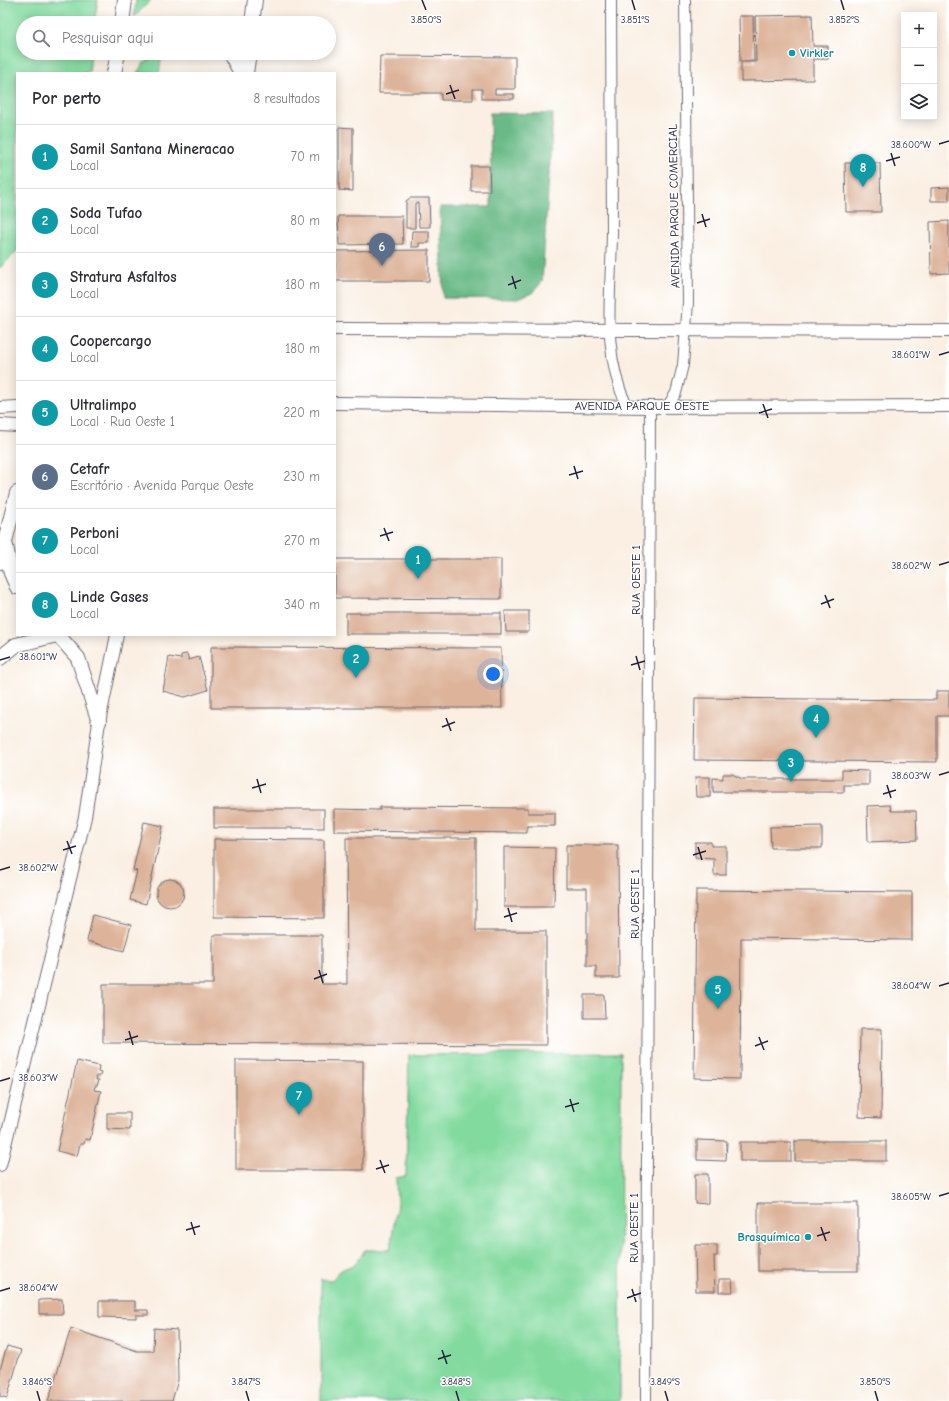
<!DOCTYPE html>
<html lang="pt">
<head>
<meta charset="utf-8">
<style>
	body { margin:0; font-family:"Comic Neue",sans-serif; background:#f7f7f7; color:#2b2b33 }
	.controls { position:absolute; right:12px; top:12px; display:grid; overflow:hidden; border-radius:0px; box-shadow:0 2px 10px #0003 }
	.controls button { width:36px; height:36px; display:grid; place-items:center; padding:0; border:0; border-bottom:1px solid #e1e1e2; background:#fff; color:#2b2b33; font:20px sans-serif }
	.you { position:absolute; left:493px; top:674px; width:14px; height:14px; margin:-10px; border:3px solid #fff; border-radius:50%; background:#1a73e8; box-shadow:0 0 0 6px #1a73e833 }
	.badge { display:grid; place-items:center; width:26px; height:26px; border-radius:50%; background:#db2777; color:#fff; font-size:13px; font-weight:700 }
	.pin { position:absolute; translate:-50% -33px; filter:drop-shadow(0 1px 2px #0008) }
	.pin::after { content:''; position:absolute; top:21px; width:14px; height:12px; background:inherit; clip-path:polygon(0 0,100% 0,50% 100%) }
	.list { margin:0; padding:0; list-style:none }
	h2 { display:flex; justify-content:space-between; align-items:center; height:52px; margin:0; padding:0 16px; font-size:17px }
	h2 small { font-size:13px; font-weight:400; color:#7c7c81 }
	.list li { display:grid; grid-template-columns:26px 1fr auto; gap:12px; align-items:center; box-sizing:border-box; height:64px; padding:0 16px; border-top:1px solid #e1e1e2 }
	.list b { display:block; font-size:15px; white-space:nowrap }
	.list p { margin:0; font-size:13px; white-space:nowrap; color:#7c7c81 }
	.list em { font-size:13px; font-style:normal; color:#7c7c81 }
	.icon { flex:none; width:22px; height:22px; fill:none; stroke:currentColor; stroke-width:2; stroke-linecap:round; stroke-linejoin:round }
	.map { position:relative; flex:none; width:949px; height:1401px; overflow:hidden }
	.search { position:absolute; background:#fff; box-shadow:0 2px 10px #0003; left:16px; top:16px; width:320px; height:44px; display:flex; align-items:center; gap:10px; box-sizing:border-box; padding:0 14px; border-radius:22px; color:#7c7c81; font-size:15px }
	.panel { position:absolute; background:#fff; box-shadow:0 2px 10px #0003; left:16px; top:72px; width:320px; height:564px; border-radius:0px }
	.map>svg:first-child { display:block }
	.green { fill:#82da9f; stroke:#527e6d }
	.forest { fill:#69ba86; stroke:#466e60 }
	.building { fill:#ddb399 }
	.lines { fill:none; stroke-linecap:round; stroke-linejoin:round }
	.minor-casing { stroke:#6e6a75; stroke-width:12 }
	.tertiary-casing { stroke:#6e6a75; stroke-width:14 }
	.secondary-casing { stroke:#6e6a75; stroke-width:16 }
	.minor { stroke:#fff; stroke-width:10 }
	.tertiary { stroke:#fff; stroke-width:12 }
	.secondary { stroke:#fff; stroke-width:14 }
	.ticks { fill:none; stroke:#22223b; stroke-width:1.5 }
	.culture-dot { fill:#0f9aa8; stroke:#fff; stroke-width:1.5 }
	.labels { text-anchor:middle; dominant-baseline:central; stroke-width:3; stroke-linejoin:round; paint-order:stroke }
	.culture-label { font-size:12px; font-weight:bold; fill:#0d838f; stroke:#fff; text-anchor:start }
	.street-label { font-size:12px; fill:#22223b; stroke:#fff }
	.ticks-label { font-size:10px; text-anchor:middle; fill:#22223b; stroke:#fff; stroke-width:3; stroke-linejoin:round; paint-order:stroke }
</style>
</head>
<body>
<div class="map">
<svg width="949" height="1401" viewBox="0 0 949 1401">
	<rect width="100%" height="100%" fill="#fff"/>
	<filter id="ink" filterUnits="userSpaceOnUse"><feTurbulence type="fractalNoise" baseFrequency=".025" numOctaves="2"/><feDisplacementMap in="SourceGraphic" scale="8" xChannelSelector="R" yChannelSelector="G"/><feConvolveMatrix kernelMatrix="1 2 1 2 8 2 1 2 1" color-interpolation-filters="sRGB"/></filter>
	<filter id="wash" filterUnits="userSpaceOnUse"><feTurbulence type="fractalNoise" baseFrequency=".012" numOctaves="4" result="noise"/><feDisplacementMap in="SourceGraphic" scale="16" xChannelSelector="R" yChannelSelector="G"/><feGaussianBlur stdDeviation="0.9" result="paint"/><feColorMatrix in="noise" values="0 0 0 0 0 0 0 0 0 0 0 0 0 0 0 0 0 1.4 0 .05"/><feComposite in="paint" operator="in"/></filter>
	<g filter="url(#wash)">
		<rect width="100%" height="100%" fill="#faefe2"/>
		<g class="green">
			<path d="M0,0H98L94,23H23V53H91L89,73H17V251L0,268Z"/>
			<path d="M136,0H151L134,17Z"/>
			<path d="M160,53L162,56L159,73H137L143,64Z"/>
			<path d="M621,1053L620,1401H321V1279L332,1280L341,1270L355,1264L365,1250H390L397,1204L396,1178L406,1176L409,1055Z"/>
		</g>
		<path class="forest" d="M490,113L553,114L542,282L532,293L517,299L443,298L440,207H491Z"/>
		<g id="blocks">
			<g class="building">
				<path d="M812,15L813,46H828V59H813V80L741,81V62H756L755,16Z"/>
				<path d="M739,16H753L754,61H740Z"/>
				<path d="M380,56L515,57V89H495V94H514V99H482V89H473V100H441V93H379Z"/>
				<path d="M339,127L353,128V191L339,190Z"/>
				<path d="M845,163H880L881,212H846Z"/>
				<path d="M471,166H489L490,191H471Z"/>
				<path d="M949,187V201H931V188Z"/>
				<path d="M410,198H429L430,227H419L418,203H415V228H406V201Z"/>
				<path d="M338,216H402L403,244L339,245Z"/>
				<path d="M949,221V273L931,274L930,222Z"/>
				<path d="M412,231H429V243H419V247H411Z"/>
				<path d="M429,250V281H335V251Z"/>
				<path d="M335,559H501V599L335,598Z"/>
				<path d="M505,611H529V632H506Z"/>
				<rect x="346" y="613" width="155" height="21"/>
				<path d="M211,647L501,648L502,708H211Z"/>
				<path d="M187,654L189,660L199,657L208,690L185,697L163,691L169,657L181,659V655Z"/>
				<path d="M936,691H949V716H937V762L694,760L695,698L936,700Z"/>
				<path d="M842,770L869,771V785H844V792H713V778L723,779V774H732L742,779H842Z"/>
				<path d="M695,777H710V797H696Z"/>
				<path d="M890,805L891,811H916L917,840L868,842L867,806Z"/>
				<path d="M380,807L528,808V813H555V826H527V833L334,831V809L380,810Z"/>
				<rect x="214" y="809" width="110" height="19"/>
				<path d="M144,822L163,826L146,904L130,900L137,871L133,870Z"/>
				<path d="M822,826V848H771L770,827Z"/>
				<path d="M346,838H476V931H546V1045L103,1043V984H213V935H322V984H347Z"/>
				<path d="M214,839L324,840V918L214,917Z"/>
				<path d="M695,842H711V846H726V875H714V859L695,858Z"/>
				<path d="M566,845H618L619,978H596V966H587V888H566Z"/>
				<path d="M504,847L555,848L554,907H504Z"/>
				<circle cx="170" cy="893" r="14"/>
				<path d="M696,890L912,892V940L741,938L740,1079L694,1078Z"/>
				<path d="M93,915L131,925L124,951L87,941Z"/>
				<path d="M584,995H604L605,1018H584Z"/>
				<path d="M860,1029H882L881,1118L859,1117Z"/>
				<path d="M236,1060L363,1061V1170H236Z"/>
				<path d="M77,1061L99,1066L98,1072L101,1073L100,1076H97L96,1080H99L97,1086H95L94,1090L101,1091L90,1140L85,1139L84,1144H80L77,1156L57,1151Z"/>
				<path d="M107,1113H130V1130L107,1129Z"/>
				<path d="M697,1140L727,1141L726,1161L697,1160Z"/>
				<rect x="795" y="1141" width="91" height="20"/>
				<rect x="740" y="1142" width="51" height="19"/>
				<path d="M695,1174H708V1204L695,1203Z"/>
				<rect x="758" y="1203" width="100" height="68"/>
				<path d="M695,1245H717V1256H714L715,1291H696Z"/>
				<path d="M719,1279H732L733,1292H719Z"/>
				<path d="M62,1299L63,1314H39V1300Z"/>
				<path d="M99,1301H135V1310H148V1315H136V1318L99,1317Z"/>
				<path d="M71,1328L137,1351H153L154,1328L177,1330L178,1380L172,1401H48Z"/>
				<path d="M7,1346L21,1350L7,1398L0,1396V1370Z"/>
			</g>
		</g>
	</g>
	<g filter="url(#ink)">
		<use href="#blocks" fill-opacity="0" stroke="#6e6a75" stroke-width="1"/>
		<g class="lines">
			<g class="minor-casing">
				<g id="minor">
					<path d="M611,0C611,77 612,154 612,230C612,290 600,350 627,406"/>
					<path d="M667,407L676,393L683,365L688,303L685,0"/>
					<path d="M646,1401L650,407"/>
				</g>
			</g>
			<g class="tertiary-casing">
				<g id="tertiary">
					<path d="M335,329L949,331"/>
					<path d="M335,403L650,407L949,406"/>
					<path d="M0,408L17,407"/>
					<path d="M0,425L17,426"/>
					<path d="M0,1165L85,817L99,722L117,635"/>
				</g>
			</g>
			<g class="secondary-casing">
				<g id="secondary">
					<path d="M122,23L125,0"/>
					<path d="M252,23L255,0"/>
					<path d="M230,53L241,73"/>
					<path d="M114,73L118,53"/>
					<path d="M246,73L249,53"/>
					<path d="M6,546L11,573L17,587"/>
					<path d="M0,562L17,493"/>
					<path d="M58,635L78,658L99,722"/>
					<path d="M0,658L16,645L57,635"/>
				</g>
			</g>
			<use href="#minor" class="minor"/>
			<use href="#tertiary" class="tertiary"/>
			<use href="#secondary" class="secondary"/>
		</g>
	</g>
	<path class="ticks" d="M422,0L426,10M632,0L635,10M841,0L844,10M450,85L455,99M446,94L459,90M939,144L949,141M891,153L895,166M886,161L900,157M702,214L706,227M697,223L710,219M512,276L516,289M508,285L521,280M939,355L949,352M763,404L768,418M759,413L772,409M574,466L578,479M569,475L583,471M384,528L389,541M380,536L393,532M939,565L949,562M825,595L830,608M821,604L834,599M636,656L640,670M0,660L10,657M631,665L645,661M446,718L451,731M442,727L455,722M939,775L949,772M257,779L261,793M887,785L891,798M252,788L266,784M883,794L896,790M67,841L72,854M698,847L702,860M63,850L76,846M693,855L706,851M0,870L10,867M508,908L512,922M504,917L517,913M319,970L323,983M314,979L327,974M939,986L949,983M129,1031L133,1045M759,1037L764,1050M125,1040L138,1036M755,1046L768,1041M0,1081L10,1078M570,1099L574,1112M565,1107L579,1103M380,1160L385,1173M376,1169L389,1165M939,1196L949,1193M191,1222L195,1235M821,1227L826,1241M186,1230L200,1226M817,1236L830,1232M632,1289L636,1302M0,1291L10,1288M627,1298L641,1293M442,1350L447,1364M438,1359L451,1355M37,1391L40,1401M246,1391L249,1401M456,1391L459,1401M665,1391L668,1401M875,1391L878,1401"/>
	<g class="culture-dot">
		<circle cx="792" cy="53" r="4"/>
		<circle cx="808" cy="1237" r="4"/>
	</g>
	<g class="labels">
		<g class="culture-label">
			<text x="800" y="53">Virkler</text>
			<text x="800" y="1237" text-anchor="end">Brasquímica</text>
		</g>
		<g class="street-label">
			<text transform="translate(674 206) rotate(-91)">AVENIDA PARQUE COMERCIAL</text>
			<text x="642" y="406">AVENIDA PARQUE OESTE</text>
			<text transform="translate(636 580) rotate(-90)">RUA OESTE 1</text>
			<text transform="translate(635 904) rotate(-90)">RUA OESTE 1</text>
			<text transform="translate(634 1228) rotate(-90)">RUA OESTE 1</text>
		</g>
	</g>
	<g class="ticks-label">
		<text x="426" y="23">3.850°S</text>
		<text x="635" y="23">3.851°S</text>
		<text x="844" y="23">3.852°S</text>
		<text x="911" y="148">38.600°W</text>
		<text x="911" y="358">38.601°W</text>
		<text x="911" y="569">38.602°W</text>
		<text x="38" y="660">38.601°W</text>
		<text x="911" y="779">38.603°W</text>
		<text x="38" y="871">38.602°W</text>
		<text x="911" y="989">38.604°W</text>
		<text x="38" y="1081">38.603°W</text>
		<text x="911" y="1200">38.605°W</text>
		<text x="38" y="1291">38.604°W</text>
		<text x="37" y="1385">3.846°S</text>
		<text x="246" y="1385">3.847°S</text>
		<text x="456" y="1385">3.848°S</text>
		<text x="665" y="1385">3.849°S</text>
		<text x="875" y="1385">3.850°S</text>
	</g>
</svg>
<div class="controls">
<button>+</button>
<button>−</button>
<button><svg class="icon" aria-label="layers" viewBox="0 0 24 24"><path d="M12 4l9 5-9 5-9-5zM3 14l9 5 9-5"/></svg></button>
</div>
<div class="you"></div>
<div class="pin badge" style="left:418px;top:579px;background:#0f9aa8">1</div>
<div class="pin badge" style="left:356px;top:678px;background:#0f9aa8">2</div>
<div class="pin badge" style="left:791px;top:782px;background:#0f9aa8">3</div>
<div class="pin badge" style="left:816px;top:738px;background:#0f9aa8">4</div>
<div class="pin badge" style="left:718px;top:1009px;background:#0f9aa8">5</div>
<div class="pin badge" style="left:382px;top:266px;background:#5c6f8a">6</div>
<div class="pin badge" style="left:299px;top:1115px;background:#0f9aa8">7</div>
<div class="pin badge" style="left:863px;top:187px;background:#0f9aa8">8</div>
<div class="search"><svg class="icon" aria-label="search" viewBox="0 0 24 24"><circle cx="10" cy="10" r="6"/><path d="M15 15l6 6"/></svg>Pesquisar aqui</div>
<section class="panel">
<h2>Por perto<small>8 resultados</small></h2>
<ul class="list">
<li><span class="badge" style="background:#0f9aa8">1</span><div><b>Samil Santana Mineracao</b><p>Local</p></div><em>70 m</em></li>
<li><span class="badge" style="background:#0f9aa8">2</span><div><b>Soda Tufao</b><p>Local</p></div><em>80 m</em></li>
<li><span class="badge" style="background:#0f9aa8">3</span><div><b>Stratura Asfaltos</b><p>Local</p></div><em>180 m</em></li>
<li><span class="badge" style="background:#0f9aa8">4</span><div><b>Coopercargo</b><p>Local</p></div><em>180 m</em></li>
<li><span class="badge" style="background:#0f9aa8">5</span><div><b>Ultralimpo</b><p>Local · Rua Oeste 1</p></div><em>220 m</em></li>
<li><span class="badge" style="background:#5c6f8a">6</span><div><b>Cetafr</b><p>Escritório · Avenida Parque Oeste</p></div><em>230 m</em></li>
<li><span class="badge" style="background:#0f9aa8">7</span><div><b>Perboni</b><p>Local</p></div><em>270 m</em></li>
<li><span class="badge" style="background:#0f9aa8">8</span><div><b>Linde Gases</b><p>Local</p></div><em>340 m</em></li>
</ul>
</section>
</div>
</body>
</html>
